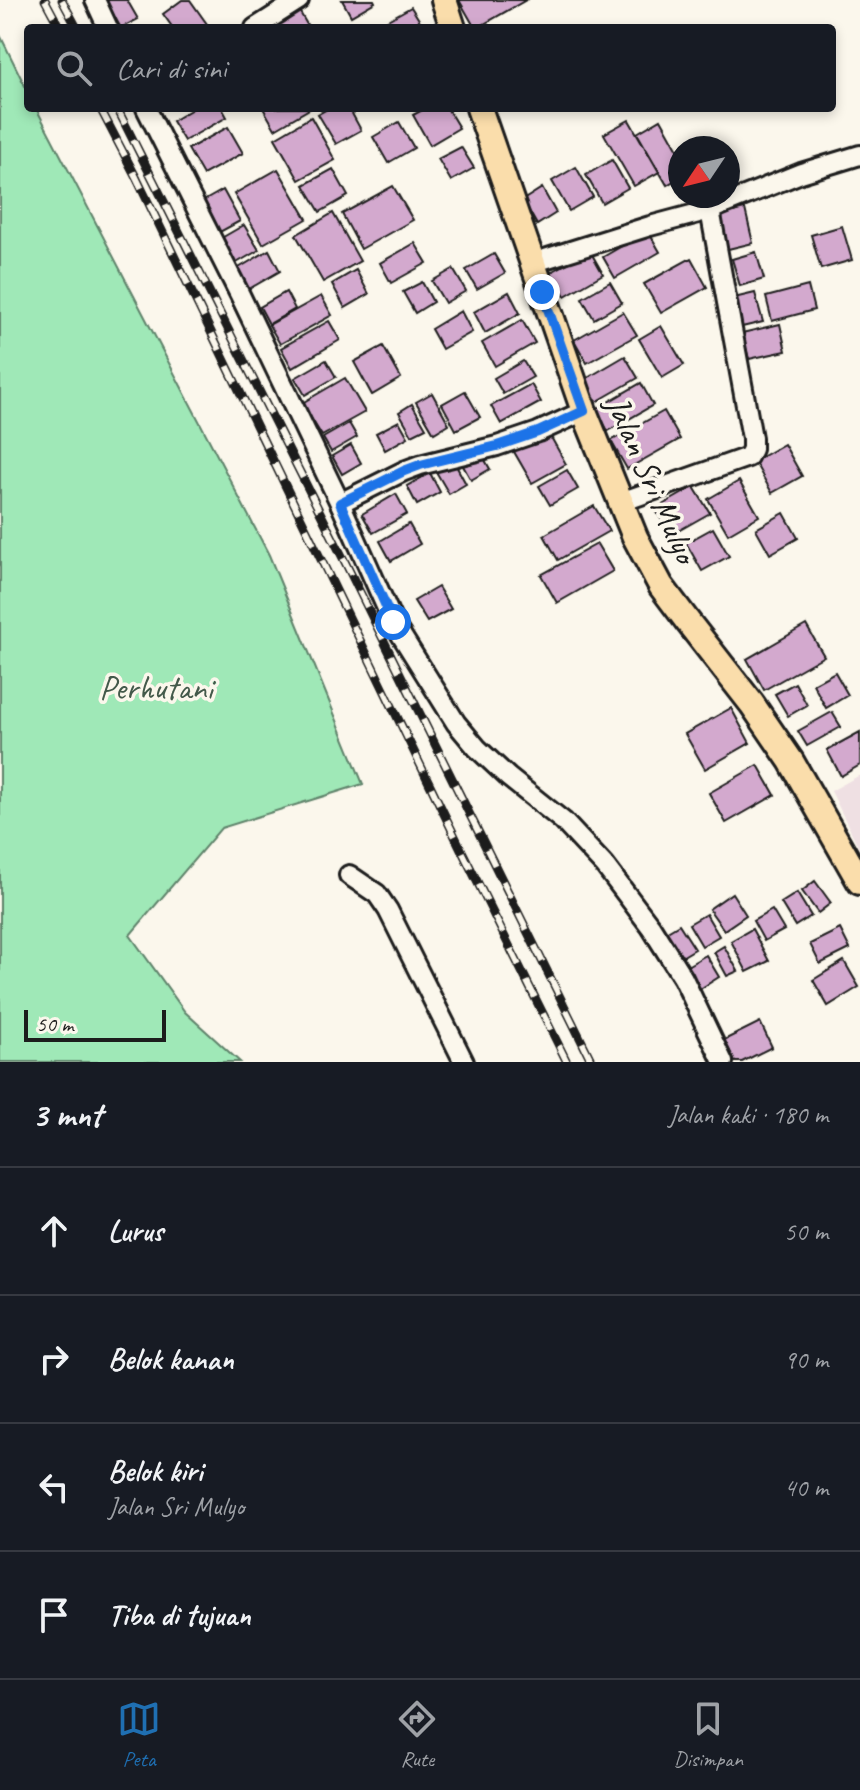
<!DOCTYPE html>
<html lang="id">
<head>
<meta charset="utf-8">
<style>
	body { margin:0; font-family:Caveat,sans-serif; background:#20242c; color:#f1f3f6 }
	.compass { position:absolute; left:668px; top:136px; width:72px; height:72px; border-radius:50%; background:#171b24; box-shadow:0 4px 12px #0003; rotate:235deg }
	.scale { position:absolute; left:24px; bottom:20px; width:142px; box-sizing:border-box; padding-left:8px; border:4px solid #1c1c1c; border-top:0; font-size:22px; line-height:28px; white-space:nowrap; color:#1c1c1c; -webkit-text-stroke:6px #fbf7ec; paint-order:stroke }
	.stop { position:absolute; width:24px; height:24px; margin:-18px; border:6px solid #1a73e8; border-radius:50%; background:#fff }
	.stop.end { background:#1a73e8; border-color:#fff; box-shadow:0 2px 8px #0008 }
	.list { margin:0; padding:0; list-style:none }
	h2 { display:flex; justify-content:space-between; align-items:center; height:104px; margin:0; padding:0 32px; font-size:34px }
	h2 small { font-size:26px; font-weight:400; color:#9ea1a6 }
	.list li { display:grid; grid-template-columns:52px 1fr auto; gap:24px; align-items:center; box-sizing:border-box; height:128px; padding:0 32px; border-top:2px solid #363941 }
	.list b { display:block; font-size:30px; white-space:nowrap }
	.list p { margin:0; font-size:26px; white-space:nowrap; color:#9ea1a6 }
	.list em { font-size:26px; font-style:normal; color:#9ea1a6 }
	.icon { flex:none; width:44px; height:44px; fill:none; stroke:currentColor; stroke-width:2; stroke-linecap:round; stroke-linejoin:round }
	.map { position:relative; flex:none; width:860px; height:1062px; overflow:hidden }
	.search { position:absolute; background:#171b24; box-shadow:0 4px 12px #0003; left:24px; right:24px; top:24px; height:88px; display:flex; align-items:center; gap:20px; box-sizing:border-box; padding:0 28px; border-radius:8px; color:#9ea1a6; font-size:30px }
	.sheet { height:616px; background:#171b24 }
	nav { display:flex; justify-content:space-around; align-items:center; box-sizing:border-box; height:112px; border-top:2px solid #363941; background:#171b24; font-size:22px; color:#9ea1a6 }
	nav a { display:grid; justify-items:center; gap:4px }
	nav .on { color:#1f6fb2 }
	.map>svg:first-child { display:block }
	.built { fill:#efe0e3 }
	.green { fill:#9fe8b7; stroke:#5e826a; stroke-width:2 }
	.building { fill:#d3a9ce; stroke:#1c1c1c; stroke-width:2 }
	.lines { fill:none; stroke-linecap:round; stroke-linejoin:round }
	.minor-casing { stroke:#1c1c1c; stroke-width:24 }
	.major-casing { stroke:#1c1c1c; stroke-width:30 }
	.minor { stroke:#fbf7ec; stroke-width:18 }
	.major { stroke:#faddab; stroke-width:24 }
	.rail-casing { stroke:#1c1c1c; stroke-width:9 }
	.rail { stroke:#fbf7ec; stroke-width:6; stroke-dasharray:18; stroke-linecap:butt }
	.route { stroke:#1a73e8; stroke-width:10 }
	.labels { text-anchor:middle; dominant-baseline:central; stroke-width:7; stroke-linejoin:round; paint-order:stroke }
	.street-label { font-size:34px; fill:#1c1c1c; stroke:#fbf7ec }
	.park-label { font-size:34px; fill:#43594a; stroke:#fbf7ec }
</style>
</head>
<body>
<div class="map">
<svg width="860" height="1062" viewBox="0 0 860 1062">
	<rect width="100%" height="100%" fill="#fbf7ec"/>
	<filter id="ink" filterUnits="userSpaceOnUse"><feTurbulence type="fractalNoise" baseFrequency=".0125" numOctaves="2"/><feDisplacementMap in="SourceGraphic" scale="16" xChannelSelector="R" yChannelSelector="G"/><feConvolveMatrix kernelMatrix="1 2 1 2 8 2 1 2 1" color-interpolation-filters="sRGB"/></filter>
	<g filter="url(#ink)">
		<path class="built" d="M860,775V850L831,791Z"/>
		<path class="green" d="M0,35L28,92V108H36L269,555L363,784L221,828L130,935L185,1012L240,1062H0Z"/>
		<g class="building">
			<path d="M108,0H127L138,19L121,28L105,1Z"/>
			<path d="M182,0H190L207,24L201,28H173L163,14Z"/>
			<path d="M342,0H374L375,2L351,16Z"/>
			<path d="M459,0H526L477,28H475Z"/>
			<path d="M411,7L423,26L420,28L375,27Z"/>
			<path d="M298,9L309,28H274L272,24Z"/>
			<path d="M194,108H222L227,117L184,141L172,121Z"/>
			<path d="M263,108H311L275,129Z"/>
			<path d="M329,108H349L361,130L336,144L318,114Z"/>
			<path d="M426,108H447L459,128L430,145L413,115Z"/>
			<path d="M311,117L335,160L299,180L275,138Z"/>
			<path d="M661,119L680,153V177L667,185L637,133Z"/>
			<path d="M629,120L659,172L634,186L604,134Z"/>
			<path d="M399,122L414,148L388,163L373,137Z"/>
			<path d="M228,127L243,153L203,175L188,149Z"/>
			<path d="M461,147L474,168L451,181L438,159Z"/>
			<path d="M612,160L628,188L602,203L586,175Z"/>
			<path d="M576,167L593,197L569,211L552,181Z"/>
			<path d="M278,169L307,219L263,244L234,194Z"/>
			<path d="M333,169L348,196L320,212L304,185Z"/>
			<path d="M393,186L413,220L361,249L342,214Z"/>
			<path d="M542,188L556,213L537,225L523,200Z"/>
			<path d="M223,190L240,221L218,233L200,203Z"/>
			<path d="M745,209L753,243L724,250L715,216Z"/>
			<path d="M333,213L360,261L323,282L296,235Z"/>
			<path d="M244,225L259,250L233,265L218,240Z"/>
			<path d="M842,226L852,260L821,269L811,235Z"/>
			<path d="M648,231L660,252L615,278L603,257Z"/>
			<path d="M415,243L427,263L391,283L380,263Z"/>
			<path d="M269,250L280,271L249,289L237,269Z"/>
			<path d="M590,251L603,274L565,296L551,272Z"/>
			<path d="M756,252L764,279L740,286L732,259Z"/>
			<path d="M494,254L505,273L477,289L466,270Z"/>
			<path d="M691,258L707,287L661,313L644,284Z"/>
			<path d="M453,269L466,291L445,303L432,281Z"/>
			<path d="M356,270L369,294L345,308L332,284Z"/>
			<path d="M422,282L433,302L415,313L403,292Z"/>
			<path d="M610,282L622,303L594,319L582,298Z"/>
			<path d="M808,286L814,310L772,321L766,297Z"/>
			<path d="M286,292L295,309L269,324L260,307Z"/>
			<path d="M509,292L520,313L485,333L474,312Z"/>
			<path d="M755,293L763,322L742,327L734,298Z"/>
			<path d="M321,296L332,315L280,344L269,325Z"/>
			<path d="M461,311L472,332L442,349L431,329Z"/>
			<path d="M623,312L637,335L587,363L574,340Z"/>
			<path d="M522,320L535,343L495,366L482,343Z"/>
			<path d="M329,321L340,340L292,368L281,348Z"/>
			<path d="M780,324L786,351L749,359L742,333Z"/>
			<path d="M661,326L684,365L662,378L639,339Z"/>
			<path d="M383,346L401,378L372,395L354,362Z"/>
			<path d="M625,356L638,378L596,402L584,380Z"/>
			<path d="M326,360L336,377L305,395L295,378Z"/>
			<path d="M523,361L533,377L503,394L494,378Z"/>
			<path d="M345,378L365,412L322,436L302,403Z"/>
			<path d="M641,383L653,405L608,431L596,409Z"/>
			<path d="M531,384L541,402L501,424L491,406Z"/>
			<path d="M465,391L480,417L456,430L442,404Z"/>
			<path d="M432,393L449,424L434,433L416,402Z"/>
			<path d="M412,404L426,428L412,435L399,412Z"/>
			<path d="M664,411L680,439L627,469L611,441Z"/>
			<path d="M399,421L408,437L385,450L376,433Z"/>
			<path d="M349,423L357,437L331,452L323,438Z"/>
			<path d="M547,430L566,464L532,483L513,450Z"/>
			<path d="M784,444L802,476L772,493L754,461Z"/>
			<path d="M351,445L361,463L342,474L332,456Z"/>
			<path d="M481,453L490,469L471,480L462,464Z"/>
			<path d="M453,460L466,484L449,494L435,470Z"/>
			<path d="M567,470L578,489L550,505L539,486Z"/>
			<path d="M430,473L440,492L417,505L407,486Z"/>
			<path d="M739,481L759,516L728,534L708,499Z"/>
			<path d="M694,487L710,513L671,535L655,509Z"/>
			<path d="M396,494L407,514L373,533L362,514Z"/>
			<path d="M594,506L609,531L558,560L544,535Z"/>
			<path d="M784,513L798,538L770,554L756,529Z"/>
			<path d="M409,524L420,544L391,561L380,541Z"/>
			<path d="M713,528L729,556L702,571L686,543Z"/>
			<path d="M597,544L613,571L557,603L541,575Z"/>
			<path d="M438,587L451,609L427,622L414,601Z"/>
			<path d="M806,625L824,656L764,690L747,659Z"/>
			<path d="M835,672L848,695L826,708L813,684Z"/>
			<path d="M795,683L807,705L788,716L775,694Z"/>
			<path d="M731,708L750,743L705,769L685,734Z"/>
			<path d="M832,712L841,727L807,746L798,731Z"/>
			<path d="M860,732V765L841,776L827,750Z"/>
			<path d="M758,765L775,795L726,823L709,793Z"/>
			<path d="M815,881L831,903L818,913L802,891Z"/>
			<path d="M732,893L746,915L724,930L709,909Z"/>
			<path d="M797,893L811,916L795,926L781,903Z"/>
			<path d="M772,910L784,930L764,941L753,921Z"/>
			<path d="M706,914L719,936L702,946L689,924Z"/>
			<path d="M679,924L695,949L680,958L664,933Z"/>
			<path d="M752,929L769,961L747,972L731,941Z"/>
			<path d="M840,929L850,949L820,964L810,944Z"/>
			<path d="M724,946L738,971L727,976L714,952Z"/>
			<path d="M706,955L719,977L700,989L687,966Z"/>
			<path d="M844,961L859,987L828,1006L813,980Z"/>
			<path d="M760,1022L772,1047L742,1062H735L724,1040Z"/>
		</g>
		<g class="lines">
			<g class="minor-casing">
				<g id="minor">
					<path d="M95,0L108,28"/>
					<path d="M255,28L299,0"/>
					<path d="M146,108L240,295L340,503L393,622L456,723L477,748L508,777L563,821L605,866L651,927L683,978L723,1062"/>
					<path d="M532,263L650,226L710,210L801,173L860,155"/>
					<path d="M621,502L748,457L752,449V438L710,210"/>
					<path d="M340,503L404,471L420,465L497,446L538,432L584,411"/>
					<path d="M349,875L377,894L388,910L464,1062"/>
				</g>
			</g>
			<g class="major-casing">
				<g id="major">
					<path d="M444,0L453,28"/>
					<path d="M479,108L584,411L635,537L661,586L688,622L752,704L791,761L860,882"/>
				</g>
			</g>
			<use href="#minor" class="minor"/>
			<use href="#major" class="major"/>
			<g class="rail-casing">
				<g id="rail">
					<path d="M45,0L60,28"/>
					<path d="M62,0L77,28"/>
					<path d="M100,108L136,177L463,853L567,1062"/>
					<path d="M117,108L345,562L592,1062"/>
				</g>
			</g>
			<use href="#rail" class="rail"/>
		</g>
	</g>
	<g class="lines" filter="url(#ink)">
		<path class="route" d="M393,622L340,503L404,471L420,465L497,446L538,432L584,411L542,292"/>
	</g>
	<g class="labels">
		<g class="street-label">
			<text transform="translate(652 479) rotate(66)">Jalan Sri Mulyo</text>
		</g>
		<g class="park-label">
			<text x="156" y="687">Perhutani</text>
		</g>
	</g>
</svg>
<svg class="compass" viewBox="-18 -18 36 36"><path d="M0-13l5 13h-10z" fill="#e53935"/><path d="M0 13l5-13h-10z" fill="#9ea1a6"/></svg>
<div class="scale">50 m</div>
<div class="stop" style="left:393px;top:622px"></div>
<div class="stop end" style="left:542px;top:292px"></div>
<div class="search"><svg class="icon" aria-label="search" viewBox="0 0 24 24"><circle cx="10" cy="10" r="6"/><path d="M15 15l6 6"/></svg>Cari di sini</div>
</div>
<section class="sheet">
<h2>3 mnt<small>Jalan kaki · 180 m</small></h2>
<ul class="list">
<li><svg class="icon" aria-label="ahead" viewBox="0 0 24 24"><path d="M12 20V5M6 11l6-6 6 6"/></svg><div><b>Lurus</b></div><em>50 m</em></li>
<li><svg class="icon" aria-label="right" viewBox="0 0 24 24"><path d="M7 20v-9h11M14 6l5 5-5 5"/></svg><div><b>Belok kanan</b></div><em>90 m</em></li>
<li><svg class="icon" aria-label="left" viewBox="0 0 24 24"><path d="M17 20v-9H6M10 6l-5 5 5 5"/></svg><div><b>Belok kiri</b><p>Jalan Sri Mulyo</p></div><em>40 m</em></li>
<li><svg class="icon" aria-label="arrive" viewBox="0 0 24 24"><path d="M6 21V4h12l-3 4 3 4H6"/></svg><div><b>Tiba di tujuan</b></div></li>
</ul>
</section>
<nav>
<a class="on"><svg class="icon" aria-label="map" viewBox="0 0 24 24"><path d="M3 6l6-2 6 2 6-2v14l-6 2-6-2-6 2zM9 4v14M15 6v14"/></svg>Peta</a>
<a><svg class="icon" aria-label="directions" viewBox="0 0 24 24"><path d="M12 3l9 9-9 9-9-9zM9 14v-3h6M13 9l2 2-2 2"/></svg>Rute</a>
<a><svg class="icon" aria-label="saved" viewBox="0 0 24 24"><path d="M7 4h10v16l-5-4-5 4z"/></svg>Disimpan</a>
</nav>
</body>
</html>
